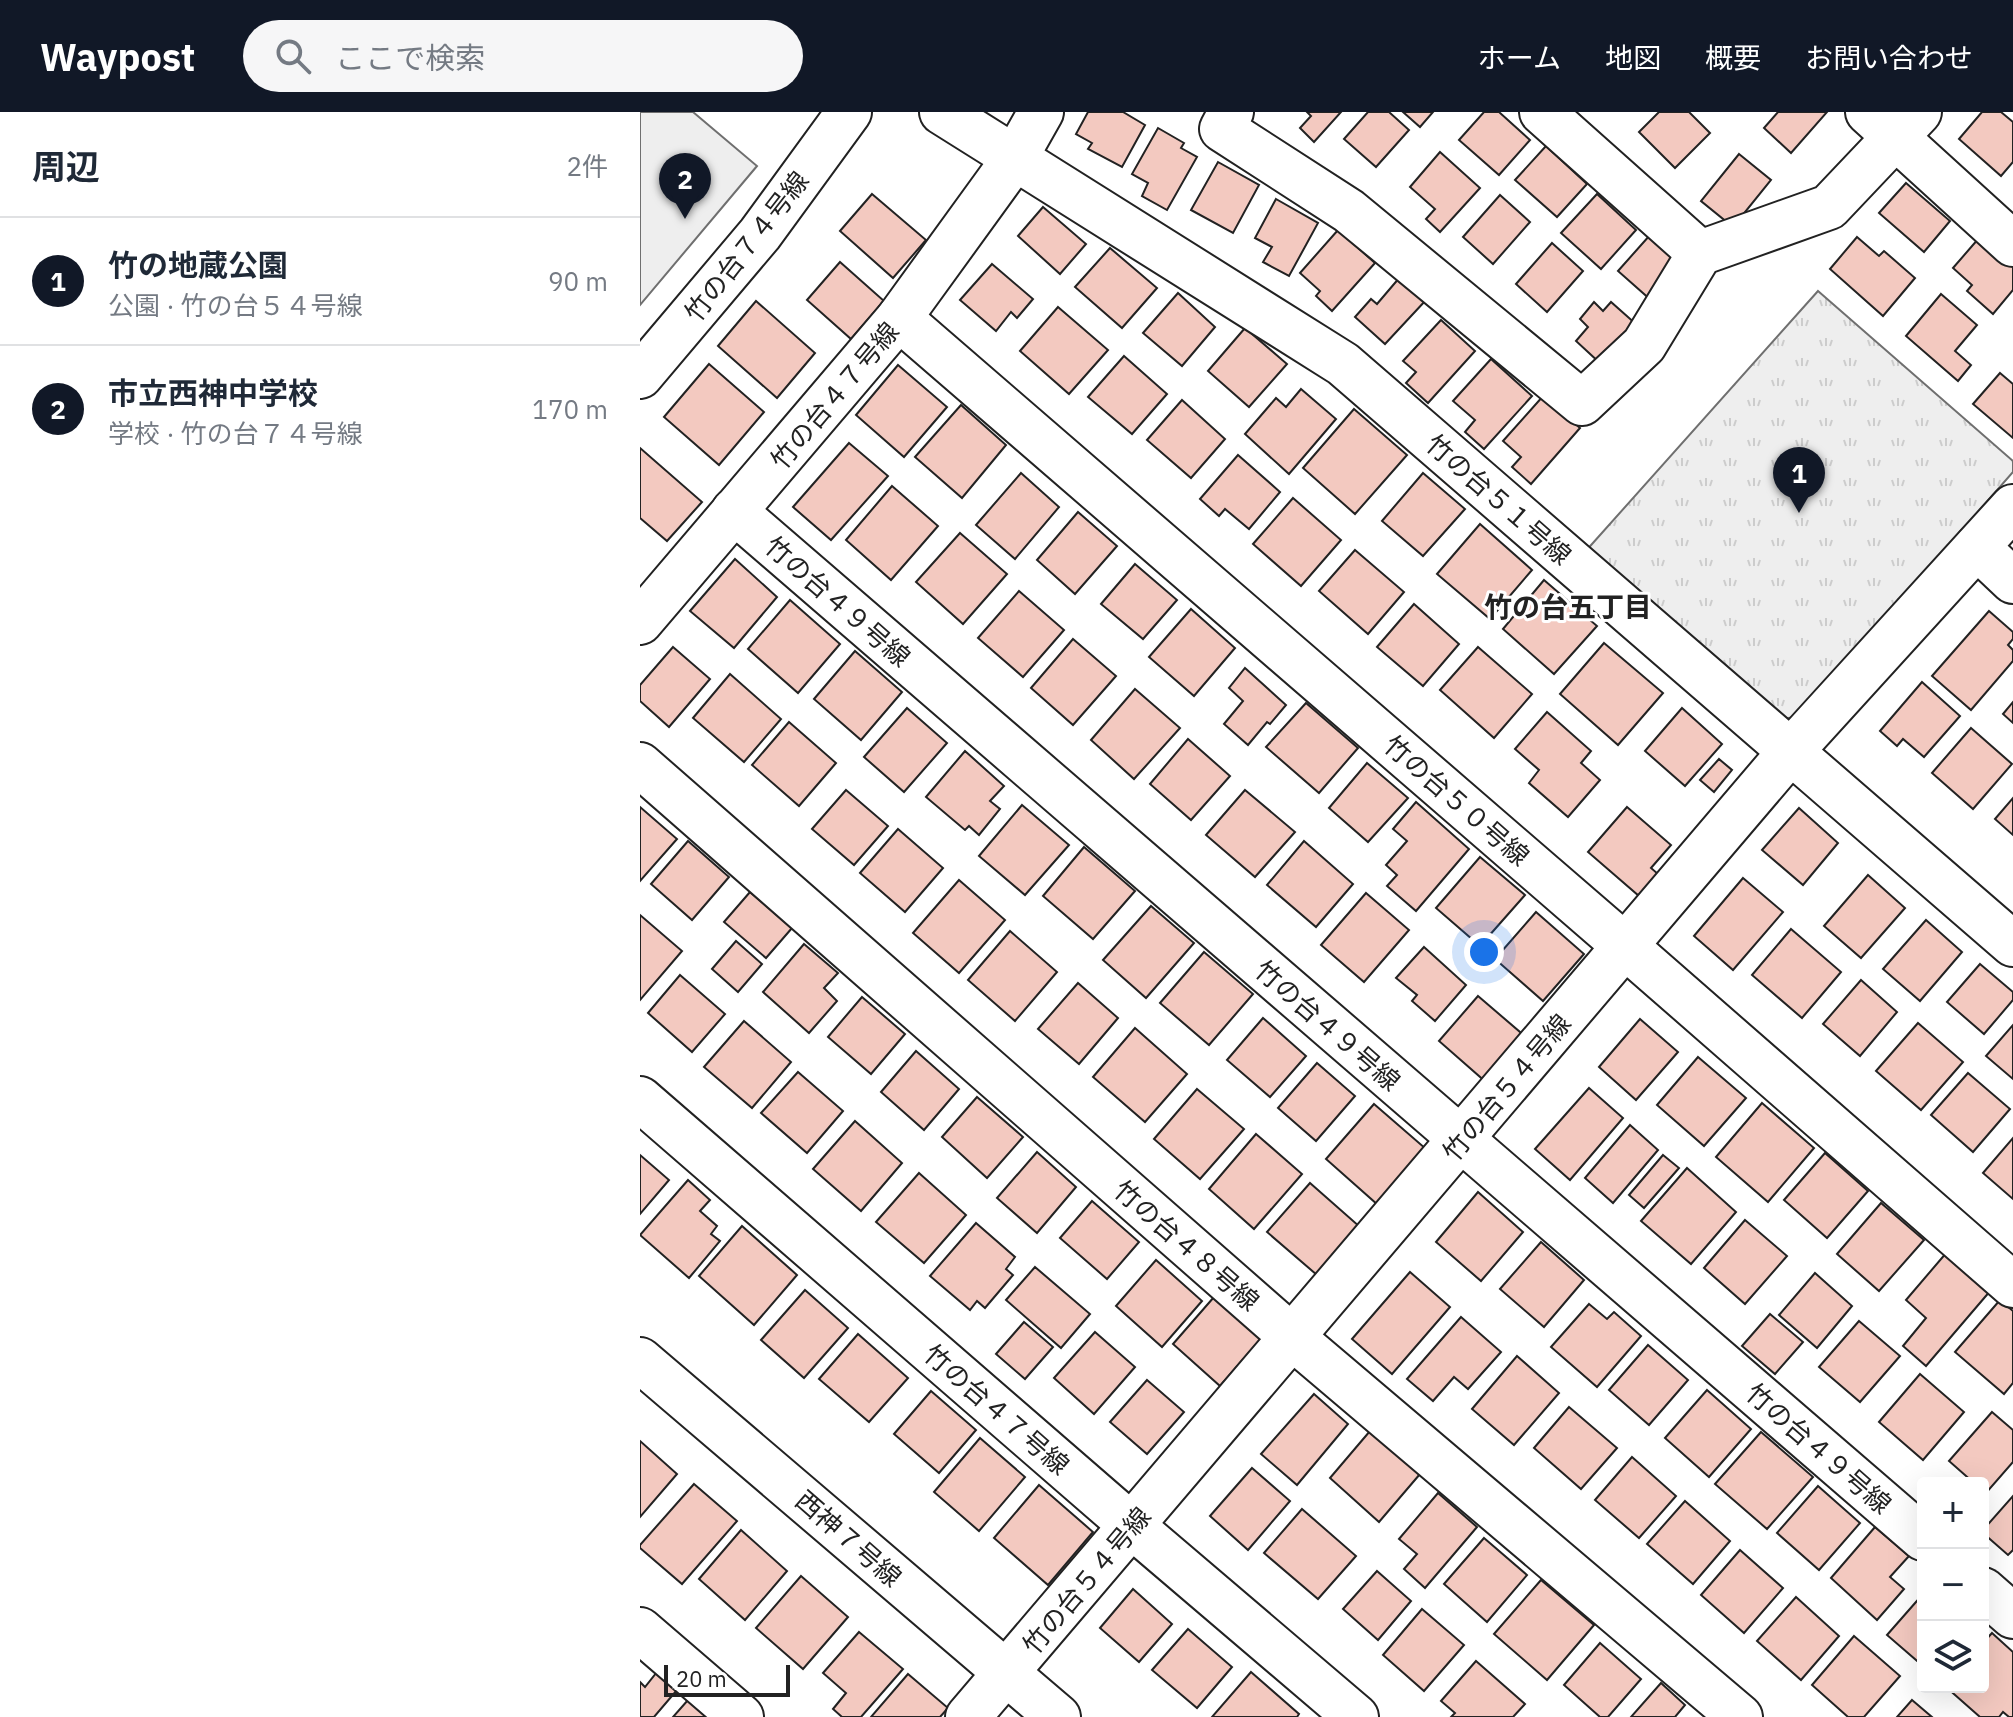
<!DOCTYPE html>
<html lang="ja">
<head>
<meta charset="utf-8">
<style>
	body { margin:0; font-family:"IBM Plex Sans","Noto Sans JP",sans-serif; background:#f6f6f7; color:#1f2937 }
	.controls { position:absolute; right:24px; bottom:24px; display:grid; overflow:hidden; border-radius:8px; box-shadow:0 8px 32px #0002 }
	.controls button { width:72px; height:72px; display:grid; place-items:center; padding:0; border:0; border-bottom:2px solid #e0e1e3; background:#fff; color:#1f2937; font:40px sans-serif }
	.scale { position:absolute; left:24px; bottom:20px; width:126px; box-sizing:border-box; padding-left:8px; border:4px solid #222; border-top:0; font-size:22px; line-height:28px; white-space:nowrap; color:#222; -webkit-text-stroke:6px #fff; paint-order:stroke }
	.you { position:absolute; left:844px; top:840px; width:28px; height:28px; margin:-20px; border:6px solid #fff; border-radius:50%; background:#1a73e8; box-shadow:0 0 0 12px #1a73e833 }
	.badge { display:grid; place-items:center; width:52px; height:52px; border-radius:50%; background:#111827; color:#fff; font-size:26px; font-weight:700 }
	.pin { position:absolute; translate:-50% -66px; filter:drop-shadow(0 2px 4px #0008) }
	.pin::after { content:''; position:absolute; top:42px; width:28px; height:24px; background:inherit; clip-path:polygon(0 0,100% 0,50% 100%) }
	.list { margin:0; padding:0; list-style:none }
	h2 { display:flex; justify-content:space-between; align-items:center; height:104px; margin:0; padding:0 32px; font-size:34px }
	h2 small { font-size:26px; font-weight:400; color:#747a83 }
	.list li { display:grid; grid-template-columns:52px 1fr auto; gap:24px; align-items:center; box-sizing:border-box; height:128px; padding:0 32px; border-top:2px solid #e0e1e3 }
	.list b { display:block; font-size:30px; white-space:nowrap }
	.list p { margin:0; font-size:26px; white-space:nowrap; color:#747a83 }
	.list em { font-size:26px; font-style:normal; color:#747a83 }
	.icon { flex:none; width:44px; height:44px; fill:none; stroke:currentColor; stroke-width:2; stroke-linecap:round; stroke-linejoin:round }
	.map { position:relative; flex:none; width:1373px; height:1605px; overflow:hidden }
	header { display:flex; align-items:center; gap:48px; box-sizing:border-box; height:112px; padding:0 40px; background:#111827; color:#fff }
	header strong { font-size:38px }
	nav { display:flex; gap:44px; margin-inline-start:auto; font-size:28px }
	.search { width:560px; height:72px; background:#f6f6f7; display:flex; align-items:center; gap:20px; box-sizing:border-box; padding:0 28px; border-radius:44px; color:#747a83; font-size:30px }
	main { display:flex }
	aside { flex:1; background:#fff }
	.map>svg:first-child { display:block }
	.grass { fill:url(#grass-tufts); stroke:#6f6f6f; stroke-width:2 }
	.pitch { fill:#eee; stroke:#6f6f6f; stroke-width:2 }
	.building { fill:#f3c9c0; stroke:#222; stroke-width:2 }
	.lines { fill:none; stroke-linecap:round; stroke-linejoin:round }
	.minor-casing { stroke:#222; stroke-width:48 }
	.minor { stroke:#fff; stroke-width:44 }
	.labels { text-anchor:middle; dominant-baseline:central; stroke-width:6; stroke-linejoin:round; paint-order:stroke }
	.street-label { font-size:26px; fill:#222; stroke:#fff }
	.neighbourhood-label { font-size:28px; font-weight:bold; fill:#222; stroke:#fff }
</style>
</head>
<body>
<header>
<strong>Waypost</strong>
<div class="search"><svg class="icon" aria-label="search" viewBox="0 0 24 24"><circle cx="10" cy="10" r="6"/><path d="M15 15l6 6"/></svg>ここで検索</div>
<nav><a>ホーム</a><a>地図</a><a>概要</a><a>お問い合わせ</a></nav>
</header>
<main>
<aside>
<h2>周辺<small>2件</small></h2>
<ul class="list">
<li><span class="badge">1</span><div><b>竹の地蔵公園</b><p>公園 · 竹の台５４号線</p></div><em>90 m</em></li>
<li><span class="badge">2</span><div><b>市立西神中学校</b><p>学校 · 竹の台７４号線</p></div><em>170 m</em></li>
</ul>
</aside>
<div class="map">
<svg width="1373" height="1605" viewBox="0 0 1373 1605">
	<defs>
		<pattern id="grass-tufts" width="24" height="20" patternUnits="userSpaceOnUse" patternTransform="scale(2)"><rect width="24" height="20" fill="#eee"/><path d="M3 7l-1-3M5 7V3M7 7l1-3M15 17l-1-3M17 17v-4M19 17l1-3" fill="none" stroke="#ccc"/></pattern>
	</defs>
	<rect width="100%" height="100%" fill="#fff"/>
	<path class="grass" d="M1178,179L1373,349V360L1158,605L1138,607L944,441Z"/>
	<path class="pitch" d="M0,0H53L117,54L0,193Z"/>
	<g class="building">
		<path d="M448,0H483L505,13L482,55L448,37L452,31L436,22Z"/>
		<path d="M667,0H701L674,30L660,16L671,4Z"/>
		<path d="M728,0H749L769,18L736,55L704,27Z"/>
		<path d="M763,0H793L780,15Z"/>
		<path d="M844,0H859L890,28L859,63L819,28Z"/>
		<path d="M1019,0H1049L1070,21L1035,56L999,20Z"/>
		<path d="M1138,0H1187L1151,41L1124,16Z"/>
		<path d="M1342,0H1361L1373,10V50L1361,64L1319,27Z"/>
		<path d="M518,16L544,31L541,36L557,45L527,98L502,84L508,71L492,62Z"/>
		<path d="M906,34L947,72L917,105L875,68Z"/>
		<path d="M800,40L840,76L800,120L786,107L795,97L770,75Z"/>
		<path d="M1099,42L1131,68L1093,115L1061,89Z"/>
		<path d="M578,50L619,73L593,121L551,98Z"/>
		<path d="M1266,71L1310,109L1284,140L1239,101Z"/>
		<path d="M232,82L286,128L253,166L200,119Z"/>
		<path d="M957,82L996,118L961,157L921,121Z"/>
		<path d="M860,83L890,110L853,152L823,125Z"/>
		<path d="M636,87L678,111L649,164L623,150L632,135L615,126Z"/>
		<path d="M403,95L446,132L420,162L378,124Z"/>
		<path d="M698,118L735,151L692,199L676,184L680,179L660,161Z"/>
		<path d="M1010,123L1043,154L1012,189L978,159Z"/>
		<path d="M1217,125L1239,144L1244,139L1275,166L1243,204L1190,157Z"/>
		<path d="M1339,126L1373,155V178L1353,202L1327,179L1332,173L1313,156Z"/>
		<path d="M912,131L943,159L907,200L876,172Z"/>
		<path d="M470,136L517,176L482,216L435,175Z"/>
		<path d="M200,150L244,189L211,227L167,188Z"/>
		<path d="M352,152L393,187L377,206L371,200L356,219L320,188Z"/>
		<path d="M760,165L786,188L745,232L715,205L731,187L737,192Z"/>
		<path d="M538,181L575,215L542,254L503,221Z"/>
		<path d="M1301,182L1337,213L1315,239L1331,253L1318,269L1266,224Z"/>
		<path d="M116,189L175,241L137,286L78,234Z"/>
		<path d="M954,190L963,199L971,190L997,213L961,252L936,229L948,215L940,207Z"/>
		<path d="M418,195L468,238L429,282L380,239Z"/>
		<path d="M801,208L835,239L788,291L766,271L776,260L763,249Z"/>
		<path d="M605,216L647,252L609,295L568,259Z"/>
		<path d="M484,244L527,282L492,322L448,285Z"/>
		<path d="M851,247L892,284L844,337L825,320L835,308L813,289Z"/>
		<path d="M69,252L124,300L79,353L24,305Z"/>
		<path d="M258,253L307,295L264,345L216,303Z"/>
		<path d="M1360,261L1373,272V326L1333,292Z"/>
		<path d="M661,277L696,307L649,362L605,322L636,286L646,295Z"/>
		<path d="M904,283L940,316L891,372L872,355L881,345L863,329Z"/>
		<path d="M542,288L585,327L551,366L507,328Z"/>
		<path d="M321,293L366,333L322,386L275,345Z"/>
		<path d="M714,297L767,343L715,402L663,356Z"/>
		<path d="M209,331L248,364L191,428L153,395Z"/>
		<path d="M0,336L62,390L27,429L0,406Z"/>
		<path d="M598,343L640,380L609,417L585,397L579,404L560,387Z"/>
		<path d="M381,361L419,395L375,447L336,413Z"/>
		<path d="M783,361L825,397L783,444L742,409Z"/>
		<path d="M252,374L298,414L251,468L206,428Z"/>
		<path d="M653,386L701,428L661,474L613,432Z"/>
		<path d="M438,400L477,434L435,482L397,448Z"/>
		<path d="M840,412L892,458L850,507L797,462Z"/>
		<path d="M320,421L367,462L323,512L276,470Z"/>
		<path d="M715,438L764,480L728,522L679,479Z"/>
		<path d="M95,447L137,485L94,536L50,499Z"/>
		<path d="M495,452L537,488L503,527L461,492Z"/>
		<path d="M904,468L957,514L914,562L863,517Z"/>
		<path d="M379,479L424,518L383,565L338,526Z"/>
		<path d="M150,488L200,532L158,581L108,537Z"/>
		<path d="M774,492L819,532L783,574L737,535Z"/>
		<path d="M551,497L595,536L554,584L509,545Z"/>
		<path d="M1349,499L1373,520V527L1368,533L1373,538V549L1331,598L1292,564Z"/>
		<path d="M433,527L476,564L433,613L391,576Z"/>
		<path d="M964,531L1023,581L978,633L920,582Z"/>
		<path d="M33,535L70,567L29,615L0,589V573Z"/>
		<path d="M838,535L892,582L854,626L800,578Z"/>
		<path d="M215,539L262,580L221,628L174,587Z"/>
		<path d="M605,556L646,593L630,612L627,610L608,633L584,612L603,589L589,576Z"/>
		<path d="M90,562L141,607L104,650L53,606Z"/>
		<path d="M1282,570L1320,604L1284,645L1263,627L1257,634L1240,619Z"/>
		<path d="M495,577L540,616L494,667L451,628Z"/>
		<path d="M1373,590V611L1363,602Z"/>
		<path d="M666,591L718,636L679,681L626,635Z"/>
		<path d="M267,596L307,631L264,680L224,645Z"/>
		<path d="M1042,596L1082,632L1045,674L1005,639Z"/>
		<path d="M907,600L951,639L941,651L960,668L928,705L889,671L899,658L875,637Z"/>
		<path d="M149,610L196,651L159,694L112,653Z"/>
		<path d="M1331,616L1372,652L1333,697L1292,661Z"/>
		<path d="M548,627L590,664L551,708L510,672Z"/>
		<path d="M325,639L364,674L350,689L360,697L339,723L329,714L325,718L286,685Z"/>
		<path d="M1079,647L1092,658L1074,680L1060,668Z"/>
		<path d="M727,651L768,686L728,730L689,696Z"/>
		<path d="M206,678L248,714L214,753L172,717Z"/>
		<path d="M605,678L655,720L615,765L566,723Z"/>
		<path d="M1373,686V723L1355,707Z"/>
		<path d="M776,690L829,737L776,799L747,774L757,763L746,753L767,729L753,717Z"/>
		<path d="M382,693L429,733L385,783L339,744Z"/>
		<path d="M0,695L37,727L0,769Z"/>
		<path d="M987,695L1031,733L1011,756L1018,762L999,784L948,740Z"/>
		<path d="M1159,696L1198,731L1163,773L1122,738Z"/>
		<path d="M258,717L303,756L265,800L220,761Z"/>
		<path d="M48,729L89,765L52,808L11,772Z"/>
		<path d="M664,729L713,772L676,815L627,773Z"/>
		<path d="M444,735L495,779L453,827L403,784Z"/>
		<path d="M840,745L885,783L840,834L796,796Z"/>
		<path d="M1228,763L1265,796L1221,846L1184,814Z"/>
		<path d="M1103,766L1143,800L1093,858L1054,824Z"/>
		<path d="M319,768L365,808L319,861L273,821Z"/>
		<path d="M110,780L152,816L126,846L84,810Z"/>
		<path d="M726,781L769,818L724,870L681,833Z"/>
		<path d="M511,794L554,831L506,886L463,848Z"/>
		<path d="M896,800L944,842L903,889L855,847Z"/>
		<path d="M0,803L42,839L0,888Z"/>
		<path d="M1286,808L1322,840L1280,889L1243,857Z"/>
		<path d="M1151,817L1201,860L1162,906L1112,863Z"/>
		<path d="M370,819L417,860L375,909L328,868Z"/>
		<path d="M96,829L122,852L98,880L72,857Z"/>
		<path d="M164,832L198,861L184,876L197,889L169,921L123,880Z"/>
		<path d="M784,835L826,873L795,909L772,889L777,883L756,866Z"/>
		<path d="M564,840L613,882L569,933L520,891Z"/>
		<path d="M1340,852L1373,880V888L1344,922L1307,890Z"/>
		<path d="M40,863L85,902L52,940L8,901Z"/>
		<path d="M1221,868L1257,900L1220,944L1183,912Z"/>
		<path d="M438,871L478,906L439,952L398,917Z"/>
		<path d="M838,884L887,926L847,971L799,929Z"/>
		<path d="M222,885L265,922L231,962L188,925Z"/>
		<path d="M623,906L666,944L630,985L587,948Z"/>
		<path d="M1000,907L1038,940L996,988L959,955Z"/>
		<path d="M104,909L151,950L112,996L64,955Z"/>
		<path d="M1278,911L1323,950L1281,998L1236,959Z"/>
		<path d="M1373,913V967L1346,944Z"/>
		<path d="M495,916L547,962L505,1010L453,965Z"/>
		<path d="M276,939L319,977L284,1018L241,980Z"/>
		<path d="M1058,945L1106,986L1064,1034L1017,993Z"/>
		<path d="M677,951L715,984L676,1029L638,996Z"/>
		<path d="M158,960L203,999L167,1041L121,1001Z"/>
		<path d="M1328,961L1370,997L1333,1040L1291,1003Z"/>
		<path d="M949,976L983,1006L930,1068L895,1037Z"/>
		<path d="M557,977L604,1017L560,1067L514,1027Z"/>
		<path d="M337,985L383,1025L347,1066L302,1025Z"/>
		<path d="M1122,991L1174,1036L1128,1090L1076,1045Z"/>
		<path d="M734,992L786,1037L738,1093L686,1047Z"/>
		<path d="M215,1009L262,1051L221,1099L173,1057Z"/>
		<path d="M990,1013L1018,1038L973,1091L945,1066Z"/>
		<path d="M616,1022L662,1062L614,1117L569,1077Z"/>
		<path d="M1373,1026V1087L1343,1061Z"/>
		<path d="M397,1040L436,1075L397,1121L357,1086Z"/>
		<path d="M1185,1041L1228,1079L1187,1126L1144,1088Z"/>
		<path d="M0,1043L29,1068L0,1102Z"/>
		<path d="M1023,1043L1039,1056L1004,1096L989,1083Z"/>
		<path d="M1047,1056L1096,1100L1051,1152L1001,1109Z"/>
		<path d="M279,1061L326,1103L284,1151L236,1110Z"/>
		<path d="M48,1068L70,1088L60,1099L77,1114L71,1122L80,1129L49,1166L0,1123Z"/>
		<path d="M670,1071L720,1115L677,1163L627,1120Z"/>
		<path d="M838,1080L883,1120L841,1169L796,1130Z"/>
		<path d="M452,1089L499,1130L467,1167L420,1126Z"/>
		<path d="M1241,1091L1284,1128L1239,1179L1197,1142Z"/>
		<path d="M1105,1108L1147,1144L1105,1192L1064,1156Z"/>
		<path d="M336,1111L375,1145L366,1157L373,1163L345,1196L337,1189L330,1198L290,1164Z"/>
		<path d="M102,1114L157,1163L114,1213L59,1164Z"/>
		<path d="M901,1130L944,1168L904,1215L860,1177Z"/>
		<path d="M1307,1140L1351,1178L1286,1254L1263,1234L1286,1206L1266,1188Z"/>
		<path d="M516,1148L562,1189L522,1235L476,1194Z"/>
		<path d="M395,1155L450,1202L421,1236L366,1188Z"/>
		<path d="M770,1160L810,1195L752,1262L712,1227Z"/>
		<path d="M1175,1161L1212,1194L1177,1236L1139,1203Z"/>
		<path d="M165,1178L208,1216L164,1266L121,1228Z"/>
		<path d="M574,1185L621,1227L580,1274L533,1232Z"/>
		<path d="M1360,1188L1373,1199V1271L1364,1282L1315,1240Z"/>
		<path d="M949,1192L967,1207L974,1200L1001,1224L957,1275L911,1235Z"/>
		<path d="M1130,1202L1163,1230L1135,1262L1102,1234Z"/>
		<path d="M821,1205L861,1240L828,1277L814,1265L793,1289L767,1267Z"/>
		<path d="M1219,1209L1260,1244L1220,1290L1179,1255Z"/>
		<path d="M384,1210L413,1235L385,1267L356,1242Z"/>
		<path d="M455,1220L495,1255L454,1302L414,1266Z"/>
		<path d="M218,1222L268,1266L229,1310L179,1267Z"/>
		<path d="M1008,1233L1048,1268L1009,1313L969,1278Z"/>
		<path d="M877,1244L919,1281L874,1333L832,1297Z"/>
		<path d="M1280,1262L1324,1300L1283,1348L1239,1310Z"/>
		<path d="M507,1268L544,1300L507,1342L470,1310Z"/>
		<path d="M1067,1278L1111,1317L1069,1365L1025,1326Z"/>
		<path d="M291,1279L336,1318L299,1361L254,1322Z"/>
		<path d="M674,1282L708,1312L657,1373L621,1342Z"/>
		<path d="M929,1295L977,1336L941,1377L894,1336Z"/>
		<path d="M1352,1300L1373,1318V1350L1346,1381L1343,1379V1371H1334L1309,1349Z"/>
		<path d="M730,1319L780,1362L739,1410L690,1366Z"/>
		<path d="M1121,1320L1173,1365L1127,1417L1075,1372Z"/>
		<path d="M340,1326L385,1365L339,1419L294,1380Z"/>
		<path d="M0,1329L37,1362L0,1405Z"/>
		<path d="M992,1345L1036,1384L999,1426L955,1388Z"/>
		<path d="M612,1356L650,1389L608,1438L570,1404Z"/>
		<path d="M54,1372L97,1409L42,1472L0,1436V1433Z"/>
		<path d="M399,1373L453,1420L408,1473L354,1426Z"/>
		<path d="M1178,1374L1220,1411L1179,1458L1137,1421Z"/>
		<path d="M798,1381L837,1415L785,1476L764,1457L777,1442L759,1427Z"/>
		<path d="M1373,1384V1438L1368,1443L1343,1421V1418Z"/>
		<path d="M1045,1389L1090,1429L1053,1472L1007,1432Z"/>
		<path d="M662,1397L716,1444L678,1487L624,1441Z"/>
		<path d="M1235,1415L1269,1444L1250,1465L1264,1477L1237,1508L1191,1466Z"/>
		<path d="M101,1418L147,1459L105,1508L59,1467Z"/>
		<path d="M844,1426L887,1463L847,1510L804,1472Z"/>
		<path d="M1100,1438L1143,1476L1104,1521L1061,1483Z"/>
		<path d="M737,1459L771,1489L738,1528L703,1497Z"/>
		<path d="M161,1464L208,1505L163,1557L116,1516Z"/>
		<path d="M901,1468L954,1513L907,1568L854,1522Z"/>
		<path d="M493,1477L532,1512L499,1550L460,1516Z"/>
		<path d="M1283,1482V1554L1247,1523Z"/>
		<path d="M1156,1485L1199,1524L1161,1568L1117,1529Z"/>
		<path d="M782,1497L824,1533L784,1579L743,1543Z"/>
		<path d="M548,1517L592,1555L557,1596L512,1558Z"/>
		<path d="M219,1520L263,1557L221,1605H202L193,1597L206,1581L183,1561Z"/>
		<path d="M1352,1521L1373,1540V1605H1369L1363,1600L1359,1605H1340L1306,1575H1343V1531Z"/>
		<path d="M1214,1524L1260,1564L1224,1605H1208L1172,1573Z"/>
		<path d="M960,1531L1001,1567L968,1605H960L924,1573Z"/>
		<path d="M836,1549L885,1592L873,1605H811L815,1601L801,1589Z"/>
		<path d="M17,1560L37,1578L14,1605H0V1570L5,1575Z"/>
		<path d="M611,1560L659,1602L657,1605H572Z"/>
		<path d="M268,1562L308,1596L300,1605H231Z"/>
		<path d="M1021,1571L1045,1593L1035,1605H991Z"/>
		<path d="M48,1588L67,1605H33Z"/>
		<path d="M1272,1588L1292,1605H1257Z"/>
	</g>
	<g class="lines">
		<g class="minor-casing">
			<g id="minor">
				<path d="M302,0L703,252L1373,832"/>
				<path d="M591,0L582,17L709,99L942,291L1004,233L1060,141L1189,95L1279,0"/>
				<path d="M902,0L1060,141"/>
				<path d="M1228,0L1373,132"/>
				<path d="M259,206L985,834L1373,1173"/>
				<path d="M0,264L120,122L209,0"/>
				<path d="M94,399L1283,1426"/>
				<path d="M1337,435L1373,469"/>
				<path d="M0,510L259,206L375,46L401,0"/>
				<path d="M0,653L652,1225L1100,1605"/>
				<path d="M0,987L492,1414L716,1605"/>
				<path d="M0,1248L418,1605"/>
				<path d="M1343,1478L1373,1504"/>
				<path d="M0,1518L101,1605"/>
				<path d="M328,1605L1151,639L1373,395"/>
			</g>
		</g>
		<use href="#minor" class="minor"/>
	</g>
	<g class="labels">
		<g class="street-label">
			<text transform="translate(106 134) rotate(-52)">竹の台７４号線</text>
			<text transform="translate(194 283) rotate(-50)">竹の台４７号線</text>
			<text transform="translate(859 387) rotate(41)">竹の台５１号線</text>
			<text transform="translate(198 489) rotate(41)">竹の台４９号線</text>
			<text transform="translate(817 688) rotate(41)">竹の台５０号線</text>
			<text transform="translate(688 913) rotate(41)">竹の台４９号線</text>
			<text transform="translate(866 975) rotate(-50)">竹の台５４号線</text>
			<text transform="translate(547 1133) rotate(41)">竹の台４８号線</text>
			<text transform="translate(357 1297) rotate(41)">竹の台４７号線</text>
			<text transform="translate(1179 1336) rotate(41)">竹の台４９号線</text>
			<text transform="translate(209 1426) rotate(41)">西神７号線</text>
			<text transform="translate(446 1468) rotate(-50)">竹の台５４号線</text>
		</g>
		<g class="neighbourhood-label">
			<text x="928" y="494">竹の台五丁目</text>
		</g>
	</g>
</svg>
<div class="controls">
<button>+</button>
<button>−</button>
<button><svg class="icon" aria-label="layers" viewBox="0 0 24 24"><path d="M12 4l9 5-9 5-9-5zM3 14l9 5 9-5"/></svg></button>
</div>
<div class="scale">20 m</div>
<div class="you"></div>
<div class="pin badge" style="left:1159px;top:401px">1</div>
<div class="pin badge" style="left:45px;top:107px">2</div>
</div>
</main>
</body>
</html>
